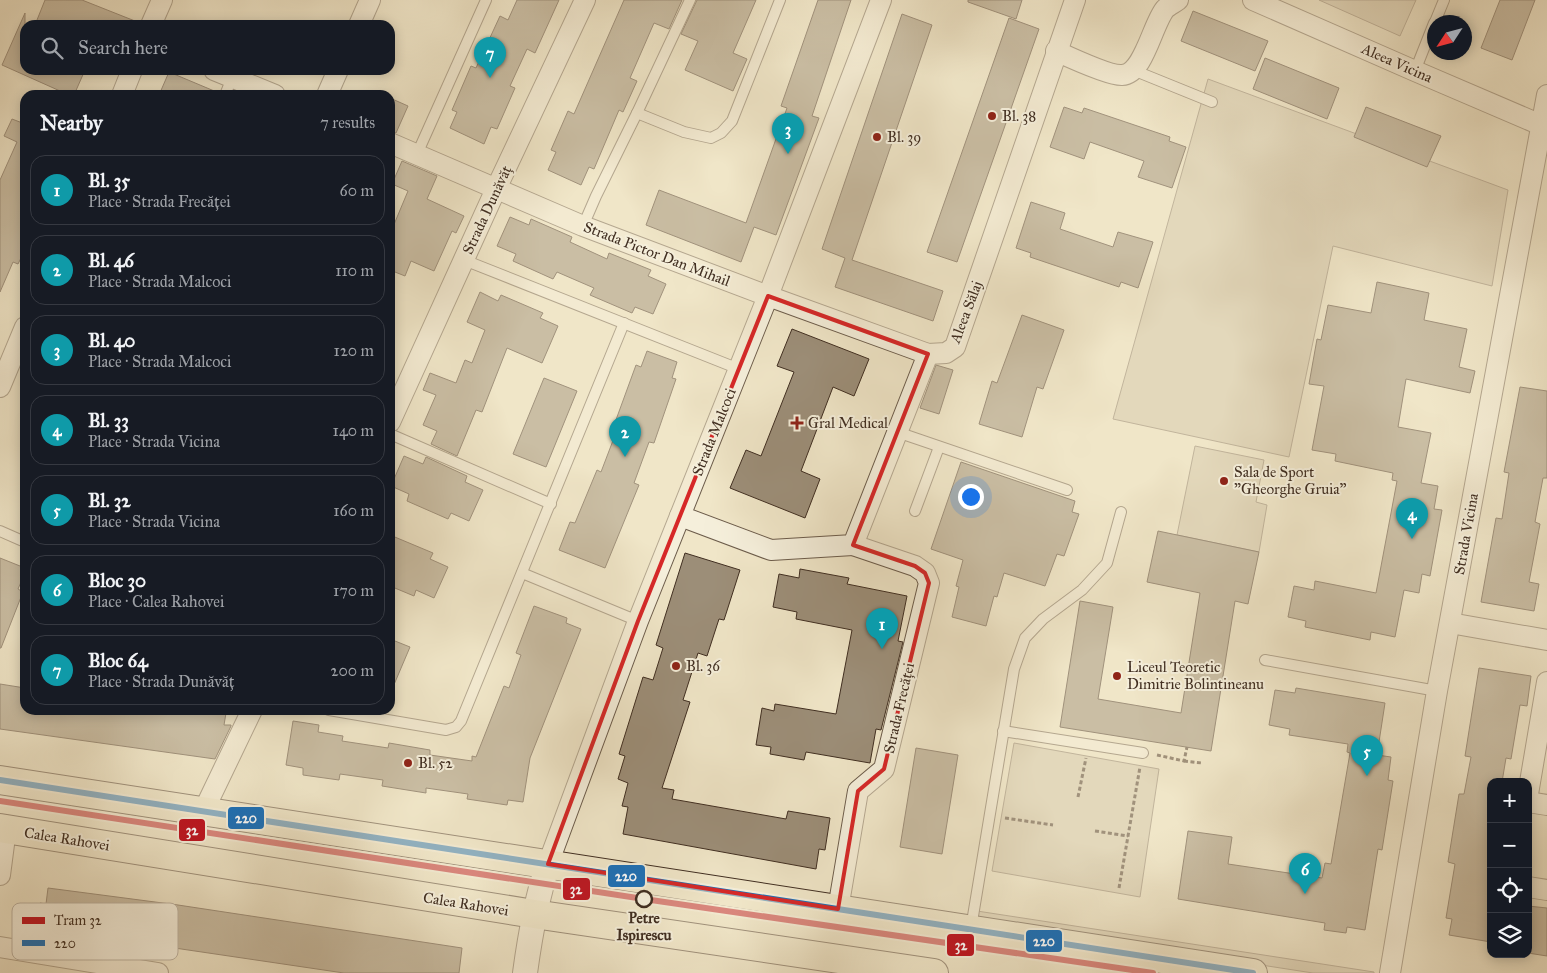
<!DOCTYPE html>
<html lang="en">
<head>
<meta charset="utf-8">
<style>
	body { margin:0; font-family:"IM FELL Great Primer",serif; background:#242831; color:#f1f3f6 }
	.controls { position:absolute; right:15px; bottom:15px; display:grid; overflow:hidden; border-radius:10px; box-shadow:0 2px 12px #0003 }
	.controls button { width:45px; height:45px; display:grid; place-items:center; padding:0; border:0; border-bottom:1px solid #363941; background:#171b24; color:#f1f3f6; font:25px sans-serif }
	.compass { position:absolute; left:1427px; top:15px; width:45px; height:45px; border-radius:50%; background:#171b24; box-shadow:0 2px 12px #0003; rotate:234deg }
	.you { position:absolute; left:970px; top:496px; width:18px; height:18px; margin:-12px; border:4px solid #fff; border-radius:50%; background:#1a73e8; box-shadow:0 0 0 8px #1a73e833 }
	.badge { display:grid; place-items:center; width:32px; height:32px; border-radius:50%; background:#2563eb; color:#fff; font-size:16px; font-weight:700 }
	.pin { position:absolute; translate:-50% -41px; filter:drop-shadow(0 1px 2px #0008) }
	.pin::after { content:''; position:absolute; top:26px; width:18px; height:15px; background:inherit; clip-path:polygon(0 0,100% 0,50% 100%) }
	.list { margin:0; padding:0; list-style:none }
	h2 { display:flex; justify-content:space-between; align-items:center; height:65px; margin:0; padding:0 20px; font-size:21px }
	h2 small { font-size:16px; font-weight:400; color:#9ea1a6 }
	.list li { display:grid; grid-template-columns:32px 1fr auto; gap:15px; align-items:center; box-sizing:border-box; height:70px; margin:0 10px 10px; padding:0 10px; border:1px solid #363941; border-radius:15px }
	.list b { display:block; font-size:19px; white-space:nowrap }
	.list p { margin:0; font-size:16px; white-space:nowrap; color:#9ea1a6 }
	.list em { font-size:16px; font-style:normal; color:#9ea1a6 }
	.icon { flex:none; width:28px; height:28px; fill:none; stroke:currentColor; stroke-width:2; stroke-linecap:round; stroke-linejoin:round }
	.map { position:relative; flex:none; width:1547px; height:973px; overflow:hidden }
	.search { position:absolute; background:#171b24; box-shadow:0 2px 12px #0003; left:20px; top:20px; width:375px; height:55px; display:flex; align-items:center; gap:12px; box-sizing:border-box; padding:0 18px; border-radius:15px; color:#9ea1a6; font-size:19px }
	.panel { position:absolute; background:#171b24; box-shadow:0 2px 12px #0003; left:20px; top:90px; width:375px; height:625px; border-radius:15px }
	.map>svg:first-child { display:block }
	.green { fill:#d2c7ac; stroke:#897a66 }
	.building { fill:#9c8e78; stroke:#402e21 }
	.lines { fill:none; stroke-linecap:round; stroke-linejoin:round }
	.service-casing { stroke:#6c5c4b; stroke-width:12 }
	.minor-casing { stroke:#6c5c4b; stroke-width:22 }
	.tertiary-casing { stroke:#6c5c4b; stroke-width:26 }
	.primary-casing { stroke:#402e21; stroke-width:30 }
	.path { stroke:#402e21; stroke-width:3; stroke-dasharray:4 2.5; stroke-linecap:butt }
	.service { stroke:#f5efdb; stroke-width:10 }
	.minor { stroke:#f5efdb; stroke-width:20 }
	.tertiary { stroke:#f5efdb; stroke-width:24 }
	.primary { stroke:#f0e6c8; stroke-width:28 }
	.bus-1-casing { stroke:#f5efdb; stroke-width:10 }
	.bus-1 { stroke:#1d71b8; stroke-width:6 }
	.tram-1-casing { stroke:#f5efdb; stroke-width:10 }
	.tram-1 { stroke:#be1622; stroke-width:6 }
	.marked { fill:none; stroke:#d62828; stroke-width:4; stroke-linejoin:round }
	.poi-dot { fill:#8f2418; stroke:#f5efdb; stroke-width:2 }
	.stop-dot { fill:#f5efdb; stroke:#402e21; stroke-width:2.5 }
	.labels { text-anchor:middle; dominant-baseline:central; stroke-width:4; stroke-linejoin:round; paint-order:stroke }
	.street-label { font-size:15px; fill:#402e21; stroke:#f5efdb }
	.poi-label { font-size:15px; fill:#402e21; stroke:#f5efdb; text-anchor:start }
	.stop-label { font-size:15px; font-weight:bold; fill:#402e21; stroke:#f5efdb }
	.key { fill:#f5efdb; stroke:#bfb5a3; stroke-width:1 }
	.key-label { font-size:14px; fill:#402e21 }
	.line-badge { stroke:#f5efdb; stroke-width:2 }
	.badge-label { font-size:14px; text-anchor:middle; font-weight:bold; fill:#fff }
</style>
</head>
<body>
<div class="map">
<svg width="1547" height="973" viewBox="0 0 1547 973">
	<rect width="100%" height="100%" fill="#f0e6c8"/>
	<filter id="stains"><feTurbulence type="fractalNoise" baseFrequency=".004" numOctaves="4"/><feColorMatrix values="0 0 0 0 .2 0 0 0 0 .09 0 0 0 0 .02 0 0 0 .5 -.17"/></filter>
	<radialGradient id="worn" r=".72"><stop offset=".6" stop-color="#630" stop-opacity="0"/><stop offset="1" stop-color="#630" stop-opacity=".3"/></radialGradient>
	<g class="green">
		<path d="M1319,0H1416L1400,36Z"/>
		<path d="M1208,79L1508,190L1492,286L1333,246L1289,457L1113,419Z"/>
		<path d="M1195,446L1264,460L1256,502L1267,505L1259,552L1177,535Z"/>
		<path d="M1014,743L1159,769L1140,897L992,871Z"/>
		<path d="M977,911L1374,972V973H1313L976,921Z"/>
	</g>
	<g class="building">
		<path d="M45,0H82L140,23L139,25H35Z"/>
		<path d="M517,0H559L535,53L527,49L510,86L515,88L497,129L491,127L484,144L450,128L457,112L452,110L471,66L476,68L500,16L508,20Z"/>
		<path d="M624,0H682L669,29L654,23L630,78L637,81L623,112L619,110L594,169L589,167L581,185L548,170L556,152L551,150L568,111L574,114Z"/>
		<path d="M697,0H756L733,53L747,59L733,91L685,70L698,41L681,34Z"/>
		<path d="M818,0H851L812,116L819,118L776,235L754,227L741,262L646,225L659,190L746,223L787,108L781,106Z"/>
		<path d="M968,0H1022L1016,19L968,2Z"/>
		<path d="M1500,0H1535L1512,60L1481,48Z"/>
		<path d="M1193,11L1268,41L1255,71L1181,41Z"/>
		<path d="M25,13V70H85L74,95H69L2,65Z"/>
		<path d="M902,14L932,25L852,260L943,291L933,321L835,287L845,258L822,249Z"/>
		<path d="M1009,18L1039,29L957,262L927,252Z"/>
		<path d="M1265,58L1339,88L1327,119L1253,89Z"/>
		<path d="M169,72L219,93L218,95H159Z"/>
		<path d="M390,98L408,106L396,133L390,131Z"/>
		<path d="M1064,107L1082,113L1084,108L1170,137L1169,141L1186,147L1172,188L1138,177L1144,161L1090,142L1084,159L1050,147Z"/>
		<path d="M1366,107L1441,136L1427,167L1354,137Z"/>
		<path d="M12,119L25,124V250L18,264L13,262L0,292V180L17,142L4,136Z"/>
		<path d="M402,161L437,176L427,199L464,216L456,233L452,231L434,271L411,261L405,276L390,270V234L408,191L392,184Z"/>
		<path d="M1031,202L1065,213L1060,229L1113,247L1118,232L1153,242L1138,288L1121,282L1119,287L1030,257L1031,253L1016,248Z"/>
		<path d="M510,217L529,225L531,219L572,237L570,242L607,259L609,253L651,270L648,276L666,284L653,314L635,307L632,313L590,295L594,288L557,272L553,279L513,261L516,254L497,246Z"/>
		<path d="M1377,282L1429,293L1424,320L1467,329L1459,367L1475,371L1470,393L1406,379L1398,427L1431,433L1421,483L1438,486L1434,509L1442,510L1430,576L1422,574L1419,593L1404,590L1395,637L1371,632L1370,640L1305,627L1306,621L1288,617L1294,586L1314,590L1315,581L1376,593L1397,481L1392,480L1393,473L1335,461L1336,454L1312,450L1324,386L1309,384L1317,339L1321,340L1328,305L1371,313Z"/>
		<path d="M480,292L498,301L501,295L543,313L540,318L558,326L542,363L507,348L482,412L476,410L457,456L431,444L437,431L423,425L436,395L423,390L430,373L456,383L465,360L472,363L485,330L467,322Z"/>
		<path d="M1022,315L1064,330L1043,389L1037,387L1022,437L979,424L992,381L997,383Z"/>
		<path d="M792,329L869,359L854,396L833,387L801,471L820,479L805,518L730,488L746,450L761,456L794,372L777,366Z"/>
		<path d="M647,351L677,362L672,378L676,379L654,443L649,442L634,483L639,485L605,568L559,550L570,522L575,523L597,470L601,472L617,430L613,428L636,365L641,367Z"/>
		<path d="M936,365L953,370L939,414L920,408Z"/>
		<path d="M544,378L577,391L546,467L513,454Z"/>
		<path d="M1520,387L1547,391V478H1543L1535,522L1540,524L1529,582L1539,584L1534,611L1481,602L1496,518L1502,519L1509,473L1504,472Z"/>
		<path d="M404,456L423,464L426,457L467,476L465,482L483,490L469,521L451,513L448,519L407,501L409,494L391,486Z"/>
		<path d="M961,462L1075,501L1072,512L1079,514L1064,556L1057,554L1045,586L1004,573L997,597L994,596L986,626L952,617L959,587L956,586L963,560L931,549Z"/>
		<path d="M1158,531L1259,552L1248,604L1235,601L1211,751L1060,727L1080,601L1113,607L1098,699L1181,713L1200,593L1147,582Z"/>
		<path d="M390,535L433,553L430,559L448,567L434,598L416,590L414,596L390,586Z"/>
		<path d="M685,553L740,570L724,620L719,619L707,656L698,653L683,700L690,702L662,788L674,790L672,799L786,819L788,811L830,818L825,850L819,849L816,869L623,834L628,807L622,806L628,783L618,779L625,756L619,754L643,677L653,680L663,648L656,645Z"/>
		<path d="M0,558L25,568V573L18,589L23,592L1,648H0Z"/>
		<path d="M800,569L849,578L847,584L907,596L898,641L903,642L881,730L876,729L870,763L806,752L804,760L770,754L771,747L756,745L762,708L774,711L775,704L836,714L852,630L796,619L797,612L773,607L779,574L799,578Z"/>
		<path d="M534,606L567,618L566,623L581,629L530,758L523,802L508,800L507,805L467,799L468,794L426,788V793L382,786L383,780L340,774L339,780L303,775V768L286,765L293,721L319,725L318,732L343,736L342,741L388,748L389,743L430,750V755L472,761V756L476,757L504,686L509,688L521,655L516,653Z"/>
		<path d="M390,639L410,647L390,694Z"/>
		<path d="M1479,668L1531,676L1527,706L1520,705L1511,759L1506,758L1502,782H1491V942L1449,935L1452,919L1446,918L1455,864L1448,862L1459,794H1464L1471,757L1465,756Z"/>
		<path d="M0,684L25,688V710H202L226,713L224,725H231V726L215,759L0,729Z"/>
		<path d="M1296,688L1385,703L1377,755L1391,757L1388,780L1393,781L1382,850L1378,849L1365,930L1347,927L1346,933L1324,930L1325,923L1178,899L1188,831L1232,837L1228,864L1322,878L1325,863L1331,864L1350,753L1347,752L1348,744L1289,735L1290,729L1269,725L1275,690L1295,693Z"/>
		<path d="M916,748L958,755L942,854L900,847Z"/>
		<path d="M48,888L178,905L462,948L459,973H344L100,937L99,942L78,940V944L36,938L40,903L46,904Z"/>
		<path d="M1528,906L1547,908V956L1528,953Z"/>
	</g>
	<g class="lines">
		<g class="service-casing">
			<g id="service">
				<path d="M1435,22L1444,0"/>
				<path d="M1133,70L1212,102"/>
				<path d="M1415,71L1434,23"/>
				<path d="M225,95L232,78"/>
				<path d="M637,113L690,0"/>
				<path d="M417,154L486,0"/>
				<path d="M583,226L596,196L637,113L684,132L711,138L721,133L732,121L780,0"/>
				<path d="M464,260L739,369"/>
				<path d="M897,432L1067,490"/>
				<path d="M390,434L551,504"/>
				<path d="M915,511L939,447"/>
				<path d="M0,531L25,542"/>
				<path d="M522,573L638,621"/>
				<path d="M1265,660L1437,691"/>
				<path d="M329,710L446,730L456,727L461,721L624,323"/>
				<path d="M1003,731L1143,753"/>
				<path d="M971,928L1014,669L1025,638L1043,619L1082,590L1107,563L1121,512"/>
			</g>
		</g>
		<g class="minor-casing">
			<g id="minor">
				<path d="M1253,0L1415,71L1541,125"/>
				<path d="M151,25L162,0"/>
				<path d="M359,25L370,0"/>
				<path d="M1056,51C1069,57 1110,76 1122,75C1144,74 1152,25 1165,9C1168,6 1174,3 1178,0"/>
				<path d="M214,70L275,95"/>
				<path d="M122,95L132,70"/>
				<path d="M327,95L338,70"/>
				<path d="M390,143L583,226L768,296L928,354L946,353L955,347L1075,0"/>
				<path d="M0,387L25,327"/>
				<path d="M390,422L496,189L585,0"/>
				<path d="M680,516L771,550L853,545L928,354"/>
				<path d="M1450,623L1547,640"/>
				<path d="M1528,794L1547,682"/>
				<path d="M1528,802L1547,805"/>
				<path d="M204,810L252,710"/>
				<path d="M548,864L638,621L768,296L881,0"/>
				<path d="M0,875L6,829"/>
				<path d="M1528,887L1547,890"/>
				<path d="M838,909L858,791L884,769L929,583L925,573L915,566L853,545"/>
				<path d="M0,947L158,973"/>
				<path d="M1390,973L1437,691L1547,95"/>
			</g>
		</g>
		<g class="tertiary-casing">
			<path id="tertiary" d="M525,973C530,936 536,900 548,864"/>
		</g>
		<g class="primary-casing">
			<g id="primary">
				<path d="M0,780L1253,973"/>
				<path d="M0,828L534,914L934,973"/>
			</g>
		</g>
		<g class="path">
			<path d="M1157,755L1184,761L1187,747"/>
			<path d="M1184,761L1202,763"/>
			<path d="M1078,797L1086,758"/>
			<path d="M1005,818L1053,825"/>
			<path d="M1095,831L1128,836"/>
			<path d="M1119,888L1140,767"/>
		</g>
		<use href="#service" class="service"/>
		<use href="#minor" class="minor"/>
		<use href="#tertiary" class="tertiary"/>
		<use href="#primary" class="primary"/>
		<g class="bus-1-casing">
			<path id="bus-1" d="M0,780L1253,973"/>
		</g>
		<use href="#bus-1" class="bus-1"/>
		<g class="tram-1-casing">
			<path id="tram-1" d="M0,801L644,899L1153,973"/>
		</g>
		<use href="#tram-1" class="tram-1"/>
	</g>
	<path d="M0 0H1547V973H0ZM768,296L928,354L853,545L915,566L925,573L929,583L884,769L858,791L838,909L548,864L638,621Z" fill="#f0e6c8" fill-opacity=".55" fill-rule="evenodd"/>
	<path class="marked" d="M768,296L928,354L853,545L915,566L925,573L929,583L884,769L858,791L838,909L548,864L638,621Z"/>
	<g class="poi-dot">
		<circle cx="992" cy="116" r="5"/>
		<circle cx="877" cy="137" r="5"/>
		<path d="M794.5 415.5h5v5h5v5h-5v5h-5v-5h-5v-5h5z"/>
		<circle cx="1224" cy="481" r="5"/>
		<circle cx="676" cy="666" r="5"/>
		<circle cx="1117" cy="676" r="5"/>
		<circle cx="408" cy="763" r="5"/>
	</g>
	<circle class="stop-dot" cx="644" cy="899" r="8"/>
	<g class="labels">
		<g class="street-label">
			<text transform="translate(1397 63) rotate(24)">Aleea Vicina</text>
			<text transform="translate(487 210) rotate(-65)">Strada Dunăvăț</text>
			<text transform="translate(657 254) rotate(21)">Strada Pictor Dan Mihail</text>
			<text transform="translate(966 312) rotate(-69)">Aleea Sălaj</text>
			<text transform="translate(714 432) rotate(-68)">Strada Malcoci</text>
			<text transform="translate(1466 534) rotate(-80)">Strada Vicina</text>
			<text transform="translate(899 708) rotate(-77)">Strada Frecăței</text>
			<text transform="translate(67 839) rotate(9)">Calea Rahovei</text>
			<text transform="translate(466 904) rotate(9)">Calea Rahovei</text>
		</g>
		<g class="poi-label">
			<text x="1002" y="116">Bl. 38</text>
			<text x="887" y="137">Bl. 39</text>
			<text x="808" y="423">Gral Medical</text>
			<text x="1234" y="472">Sala de Sport<tspan x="1234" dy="17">"Gheorghe Gruia"</tspan></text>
			<text x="686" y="666">Bl. 36</text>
			<text x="1127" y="667">Liceul Teoretic<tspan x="1127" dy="17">Dimitrie Bolintineanu</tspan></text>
			<text x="418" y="763">Bl. 52</text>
		</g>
		<g class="stop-label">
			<text x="644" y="918">Petre<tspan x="644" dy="17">Ispirescu</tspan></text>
		</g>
	</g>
	<rect x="12" y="903" width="166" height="57" rx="8" class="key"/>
	<rect x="22" y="917" width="23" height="7" fill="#be1622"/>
	<rect x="22" y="940" width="23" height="6" fill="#1d71b8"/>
	<g class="key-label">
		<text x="54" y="925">Tram 32</text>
		<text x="54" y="948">220</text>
	</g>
	<g class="line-badge">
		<rect x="227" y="806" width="38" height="24" rx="5" fill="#1d71b8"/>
		<rect x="178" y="818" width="28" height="24" rx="5" fill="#be1622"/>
		<rect x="607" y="864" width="39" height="24" rx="5" fill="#1d71b8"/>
		<rect x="562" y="877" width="29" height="24" rx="5" fill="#be1622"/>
		<rect x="1025" y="929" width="38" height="24" rx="5" fill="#1d71b8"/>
		<rect x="946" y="933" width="29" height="24" rx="5" fill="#be1622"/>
	</g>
	<g class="badge-label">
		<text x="246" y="823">220</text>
		<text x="192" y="835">32</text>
		<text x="626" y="881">220</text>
		<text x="576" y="894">32</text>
		<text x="1044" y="946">220</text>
		<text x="961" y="950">32</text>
	</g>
	<rect width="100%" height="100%" filter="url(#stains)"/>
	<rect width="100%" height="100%" fill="url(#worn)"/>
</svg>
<div class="controls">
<button>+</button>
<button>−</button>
<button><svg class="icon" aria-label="locate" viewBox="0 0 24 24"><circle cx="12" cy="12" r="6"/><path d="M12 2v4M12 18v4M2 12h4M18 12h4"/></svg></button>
<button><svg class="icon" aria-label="layers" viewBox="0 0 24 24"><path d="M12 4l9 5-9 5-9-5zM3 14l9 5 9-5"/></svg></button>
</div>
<svg class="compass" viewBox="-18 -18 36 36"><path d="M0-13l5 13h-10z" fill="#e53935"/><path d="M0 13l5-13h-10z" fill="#9ea1a6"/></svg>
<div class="you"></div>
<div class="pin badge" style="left:882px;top:649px;background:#0f9aa8">1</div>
<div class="pin badge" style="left:625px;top:457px;background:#0f9aa8">2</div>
<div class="pin badge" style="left:788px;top:154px;background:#0f9aa8">3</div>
<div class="pin badge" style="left:1412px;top:539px;background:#0f9aa8">4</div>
<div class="pin badge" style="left:1367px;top:776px;background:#0f9aa8">5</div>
<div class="pin badge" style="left:1305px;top:894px;background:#0f9aa8">6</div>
<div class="pin badge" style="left:490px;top:78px;background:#0f9aa8">7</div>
<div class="search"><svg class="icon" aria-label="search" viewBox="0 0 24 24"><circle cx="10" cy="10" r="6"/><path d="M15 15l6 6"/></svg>Search here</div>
<section class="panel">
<h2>Nearby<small>7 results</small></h2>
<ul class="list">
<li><span class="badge" style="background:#0f9aa8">1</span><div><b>Bl. 35</b><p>Place · Strada Frecăței</p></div><em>60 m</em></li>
<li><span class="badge" style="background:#0f9aa8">2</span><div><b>Bl. 46</b><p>Place · Strada Malcoci</p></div><em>110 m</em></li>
<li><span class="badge" style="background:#0f9aa8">3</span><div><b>Bl. 40</b><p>Place · Strada Malcoci</p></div><em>120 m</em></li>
<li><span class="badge" style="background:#0f9aa8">4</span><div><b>Bl. 33</b><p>Place · Strada Vicina</p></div><em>140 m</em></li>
<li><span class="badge" style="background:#0f9aa8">5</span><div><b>Bl. 32</b><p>Place · Strada Vicina</p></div><em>160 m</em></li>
<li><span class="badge" style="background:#0f9aa8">6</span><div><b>Bloc 30</b><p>Place · Calea Rahovei</p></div><em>170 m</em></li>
<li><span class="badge" style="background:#0f9aa8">7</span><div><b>Bloc 64</b><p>Place · Strada Dunăvăț</p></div><em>200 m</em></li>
</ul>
</section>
</div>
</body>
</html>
